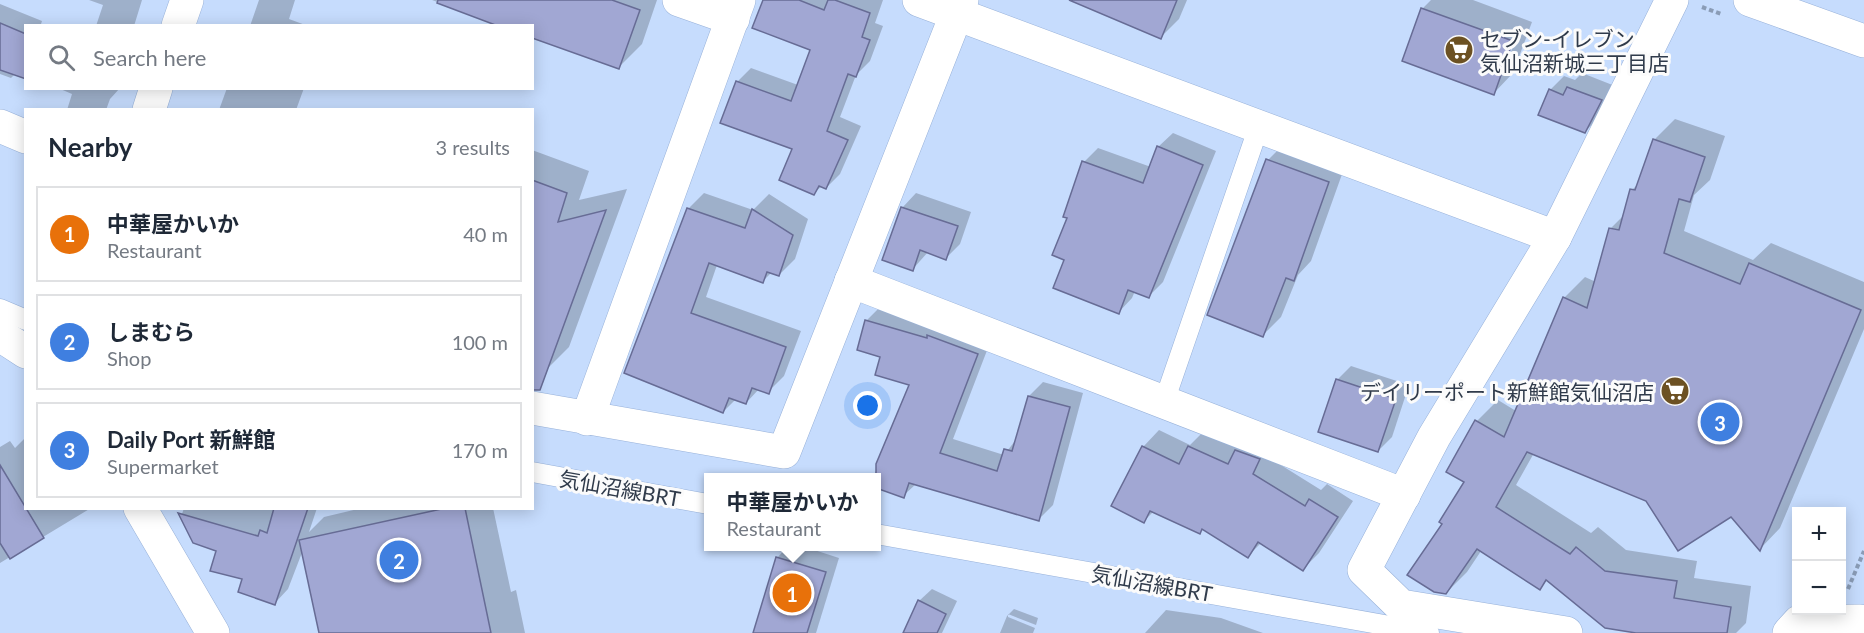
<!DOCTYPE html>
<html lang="en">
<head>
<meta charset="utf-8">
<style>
	body { margin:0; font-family:Lato,"Noto Sans JP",sans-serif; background:#f6f6f7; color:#1f2937 }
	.controls { position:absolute; right:18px; bottom:18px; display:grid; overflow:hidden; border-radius:0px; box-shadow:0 3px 15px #0003 }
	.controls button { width:54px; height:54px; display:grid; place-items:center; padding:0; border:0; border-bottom:2px solid #e0e1e3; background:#fff; color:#1f2937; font:30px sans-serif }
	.you { position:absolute; left:868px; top:406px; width:21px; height:21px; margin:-15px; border:4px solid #fff; border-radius:50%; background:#1a73e8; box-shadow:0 0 0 9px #1a73e833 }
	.badge { display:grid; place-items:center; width:39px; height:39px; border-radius:50%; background:#111827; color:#fff; font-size:20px; font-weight:700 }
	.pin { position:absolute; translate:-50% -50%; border:3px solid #fff; box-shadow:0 2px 6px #0006 }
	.popup { position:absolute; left:704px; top:473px; width:177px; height:78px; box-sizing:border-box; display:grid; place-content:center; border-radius:0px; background:#fff; filter:drop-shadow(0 2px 4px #0005); font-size:20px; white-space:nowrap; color:#747a83 }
	.popup b { font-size:22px; color:#1f2937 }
	.popup::after { content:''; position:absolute; left:50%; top:100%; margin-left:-12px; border:12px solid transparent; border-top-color:#fff }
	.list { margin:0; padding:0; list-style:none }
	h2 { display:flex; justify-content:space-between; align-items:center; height:78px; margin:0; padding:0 24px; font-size:26px }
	h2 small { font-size:20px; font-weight:400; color:#747a83 }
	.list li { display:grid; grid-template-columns:39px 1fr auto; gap:18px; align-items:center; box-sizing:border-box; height:96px; margin:0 12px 12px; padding:0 12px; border:2px solid #e0e1e3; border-radius:0px }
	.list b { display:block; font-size:22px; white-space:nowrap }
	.list p { margin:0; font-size:20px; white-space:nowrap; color:#747a83 }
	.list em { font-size:20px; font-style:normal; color:#747a83 }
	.icon { flex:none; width:33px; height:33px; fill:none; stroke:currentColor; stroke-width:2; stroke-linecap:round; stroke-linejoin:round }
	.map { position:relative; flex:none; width:1864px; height:633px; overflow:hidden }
	.search { position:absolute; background:#fff; box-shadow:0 3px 15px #0003; left:24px; top:24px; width:510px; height:66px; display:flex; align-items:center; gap:15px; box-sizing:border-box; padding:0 21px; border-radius:0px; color:#747a83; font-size:22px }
	.panel { position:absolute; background:#fff; box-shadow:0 3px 15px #0003; left:24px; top:108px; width:510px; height:402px; border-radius:0px }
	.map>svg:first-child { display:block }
	.shadow { fill:#0003; fill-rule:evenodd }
	.building { fill:#a1a7d3; stroke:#676c95; stroke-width:1.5 }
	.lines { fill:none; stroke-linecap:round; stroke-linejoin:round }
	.service-casing { stroke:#97b1d9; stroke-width:21 }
	.minor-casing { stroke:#97b1d9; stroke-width:34 }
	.tertiary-casing { stroke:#97b1d9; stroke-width:34 }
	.path { stroke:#8a9cb6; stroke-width:4; stroke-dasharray:4.5 3; stroke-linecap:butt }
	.service { stroke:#fff; stroke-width:20 }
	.minor { stroke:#fff; stroke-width:33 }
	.tertiary { stroke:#fff; stroke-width:33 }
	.labels { text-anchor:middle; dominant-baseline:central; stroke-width:6; stroke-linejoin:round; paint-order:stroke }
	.poi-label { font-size:21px; fill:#303b4b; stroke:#fbfbfb; text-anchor:start }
	.street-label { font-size:21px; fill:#303b4b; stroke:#fbfbfb }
</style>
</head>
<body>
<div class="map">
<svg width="1864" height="633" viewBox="0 0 1864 633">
	<rect width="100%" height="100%" fill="#c6dcfd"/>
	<g class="shadow">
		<path d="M89,0H142L134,26H96L103,5Z"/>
		<path d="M259,0H295L289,19L308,26H250Z"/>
		<path d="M432,0H657L642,44L618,68L532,26H503Z"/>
		<path d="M765,0H883L875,23L883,26L870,61L856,75L840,117L861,126L840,174L826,188L822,186L814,193L794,149L737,82L751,68L798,85L811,49Z"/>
		<path d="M1107,0H1187L1179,19L1161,37Z"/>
		<path d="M1431,0H1473L1532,22L1513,73L1494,93L1422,9ZM1514,34L1517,35L1504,71H1501Z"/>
		<path d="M0,4L42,21L41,24L45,26H26V77L15,74L11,78L0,74Z"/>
		<path d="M1582,73L1615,86L1599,117L1585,132L1550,90L1564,76L1575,80Z"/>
		<path d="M58,88H120L110,99L106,110H67L72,94Z"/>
		<path d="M227,88H304L296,110H219Z"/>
		<path d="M1675,119L1725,136L1710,180L1694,195L1684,231L1753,260L1771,243L1864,282V329L1780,528L1760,549L1731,515L1647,500L1534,453L1516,485L1591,533L1598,527L1626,550L1697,561L1694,578L1751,586L1746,623L1736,633H1647L1548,579L1539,588L1481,551L1467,572L1446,593L1444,524L1466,481L1477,421L1498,400L1516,411L1564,298L1585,277L1596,282L1611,228L1625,214L1632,190L1640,182L1654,140Z"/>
		<path d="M1173,133L1216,151L1163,282L1149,296L1135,291L1132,298L1118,313L1066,259L1069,218L1084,162L1098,148L1151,167L1158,147Z"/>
		<path d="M1286,142L1346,163L1311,261L1298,275L1281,317L1263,335L1268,160Z"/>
		<path d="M532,150L589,171L579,200L627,189L569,347L547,369L532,364Z"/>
		<path d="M704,193L753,210L769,194L808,219L795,259L779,275L772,272L763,281L717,265L706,297L801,331L784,376L768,392L759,389L746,403L736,399L723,412L626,372L688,209Z"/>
		<path d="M916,193L971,212L960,244L946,258L928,252L912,270L902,208Z"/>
		<path d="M880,307L991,340L953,439L1004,455L1018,437L1029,396L1043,382L1083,393L1053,505L1039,519L916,484L903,496L876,486V478H873L911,384L882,356L866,321Z"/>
		<path d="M1351,366L1409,385L1392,437L1378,451L1337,380Z"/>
		<path d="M1159,430L1190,445L1205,430L1268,457L1321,490L1327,484L1353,501L1319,553L1303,569L1262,542L1248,556L1204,529L1200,532L1154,511L1144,521L1143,447Z"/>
		<path d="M26,437V508H91L0,563V447L10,441L15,448Z"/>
		<path d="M184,508H317L309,532L324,517L362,508H493L511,592L516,590L525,633H320L303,550L288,589L275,603L244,578L181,517Z"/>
		<path d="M788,546H802L839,558L816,633H755L777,558Z"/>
		<path d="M932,589L957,601L942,633H903L919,601Z"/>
		<path d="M1014,609L1038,618L1036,625L1008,614V617L1035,628L1033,633H1000L1007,616Z"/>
		<path d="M1166,610L1221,618L1263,633H1145Z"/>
	</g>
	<g class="building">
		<path d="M438,0H612L640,10L619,69L532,38V26H498L437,3Z"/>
		<path d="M763,0H799L824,10L828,0H835L870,13L862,37L870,40L856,77L848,74L827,131L848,140L826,189L819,186L814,195L779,180L792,149L720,123L736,81L791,101L810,50L752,28Z"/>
		<path d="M1069,0H1177L1161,39Z"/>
		<path d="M1421,8L1513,41L1494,95L1402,61Z"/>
		<path d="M0,23L26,34V79L0,70Z"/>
		<path d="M1567,87L1602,100L1585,133L1538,115L1549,89L1563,95Z"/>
		<path d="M1653,139L1705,157L1690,202L1679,199L1664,253L1740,284L1749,263L1861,310L1760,551L1731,517L1678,551L1646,501L1527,452L1496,507L1570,554L1576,547L1605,571L1677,581L1674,598L1731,607L1727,633H1636L1605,628L1546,580L1540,590L1477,549L1446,594L1434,592L1407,575L1442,524L1439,522L1464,482L1446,472L1475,420L1504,437L1563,297L1587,308L1609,228L1619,230L1630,189L1635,190Z"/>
		<path d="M1157,146L1203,165L1149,298L1128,290L1119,314L1053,288L1064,260L1052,255L1067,218L1063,217L1082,161L1143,183Z"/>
		<path d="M1266,159L1329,182L1294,281L1286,278L1263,337L1207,315Z"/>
		<path d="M532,180L567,193L558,222L606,210L540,390H532Z"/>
		<path d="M901,207L958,226L946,260L920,250L913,271L882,260Z"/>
		<path d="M687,208L745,228L752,209L793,235L779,276L767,272L763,283L709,263L691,313L786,347L769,394L752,388L746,404L729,398L723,413L624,373Z"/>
		<path d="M865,320L927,338V335L978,354L940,453L997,471L1004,449L1012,451L1028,396L1070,407L1039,521L909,483L904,498L876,488V464L909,385L875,375L880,357L857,350Z"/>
		<path d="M1336,379L1396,399L1378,452L1318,432Z"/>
		<path d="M1142,446L1179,464L1188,446L1228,464L1235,450L1260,459L1253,474L1305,506L1309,499L1338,517L1303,571L1258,542L1248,558L1202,529L1200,534L1150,511L1144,523L1111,506Z"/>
		<path d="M0,465L44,538L10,559L0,543Z"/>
		<path d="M274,508H308L275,605L238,592L242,579L210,571L216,551L193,543L178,513L258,536L260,530L267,533Z"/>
		<path d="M446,508H465L491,633H319L299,540Z"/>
		<path d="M776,557L826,572L807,633H753Z"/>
		<path d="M918,600L946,614L937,633H903Z"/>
	</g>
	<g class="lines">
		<g class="service-casing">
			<g id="service">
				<path d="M0,309L26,320"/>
				<path d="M1164,402L1259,126"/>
				<path d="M532,472L708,504"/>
				<path d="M876,534L1429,633"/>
			</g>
		</g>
		<g class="minor-casing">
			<g id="minor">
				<path d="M679,0L733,19"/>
				<path d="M919,0L1555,237"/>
				<path d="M178,26L187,0"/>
				<path d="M149,110L156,88"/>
				<path d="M0,126L26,137"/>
				<path d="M851,281L1404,495"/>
				<path d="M0,335L26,352"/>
				<path d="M532,408L784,452L962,0"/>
				<path d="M587,419L739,0"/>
				<path d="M140,508L213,633"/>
				<path d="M1566,633L1401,606L1364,570L1434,437L1555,237L1672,0"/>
				<path d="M1789,633L1799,622L1860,621"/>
			</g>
		</g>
		<g class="tertiary-casing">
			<path id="tertiary" d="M1750,0L1864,41"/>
		</g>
		<g class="path">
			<path d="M1702,7L1721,14"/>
			<path d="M1848,589L1864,551"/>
		</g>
		<use href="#service" class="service"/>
		<use href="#minor" class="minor"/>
		<use href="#tertiary" class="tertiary"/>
	</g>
	<defs>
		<g id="supermarket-disc" transform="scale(1.5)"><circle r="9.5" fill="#6c5123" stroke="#fbfbfb"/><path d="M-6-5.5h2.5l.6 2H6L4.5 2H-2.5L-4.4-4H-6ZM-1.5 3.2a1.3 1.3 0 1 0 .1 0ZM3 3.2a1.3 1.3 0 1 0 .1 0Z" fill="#fff"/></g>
	</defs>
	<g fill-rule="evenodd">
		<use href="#supermarket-disc" x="1459" y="50"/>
		<use href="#supermarket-disc" x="1675" y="391"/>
	</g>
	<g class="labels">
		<g class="poi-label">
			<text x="1480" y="38">セブン-イレブン<tspan x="1480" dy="24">気仙沼新城三丁目店</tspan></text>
			<text x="1654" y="391" text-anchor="end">デイリーポート新鮮館気仙沼店</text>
		</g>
		<g class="street-label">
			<text transform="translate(620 488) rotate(10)">気仙沼線BRT</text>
			<text transform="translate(1152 583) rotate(10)">気仙沼線BRT</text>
		</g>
	</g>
</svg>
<div class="controls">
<button>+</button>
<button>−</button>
</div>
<div class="you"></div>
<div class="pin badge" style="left:792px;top:593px;background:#e8710a">1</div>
<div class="popup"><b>中華屋かいか</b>Restaurant</div>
<div class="pin badge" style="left:399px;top:560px;background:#3f7fe0">2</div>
<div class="pin badge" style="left:1720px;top:422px;background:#3f7fe0">3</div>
<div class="search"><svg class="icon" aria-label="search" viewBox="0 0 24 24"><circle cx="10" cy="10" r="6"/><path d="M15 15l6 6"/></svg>Search here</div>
<section class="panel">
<h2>Nearby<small>3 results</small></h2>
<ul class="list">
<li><span class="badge" style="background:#e8710a">1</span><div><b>中華屋かいか</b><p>Restaurant</p></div><em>40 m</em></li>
<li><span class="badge" style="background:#3f7fe0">2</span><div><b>しまむら</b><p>Shop</p></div><em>100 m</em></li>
<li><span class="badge" style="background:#3f7fe0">3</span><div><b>Daily Port 新鮮館</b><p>Supermarket</p></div><em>170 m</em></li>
</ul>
</section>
</div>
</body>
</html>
